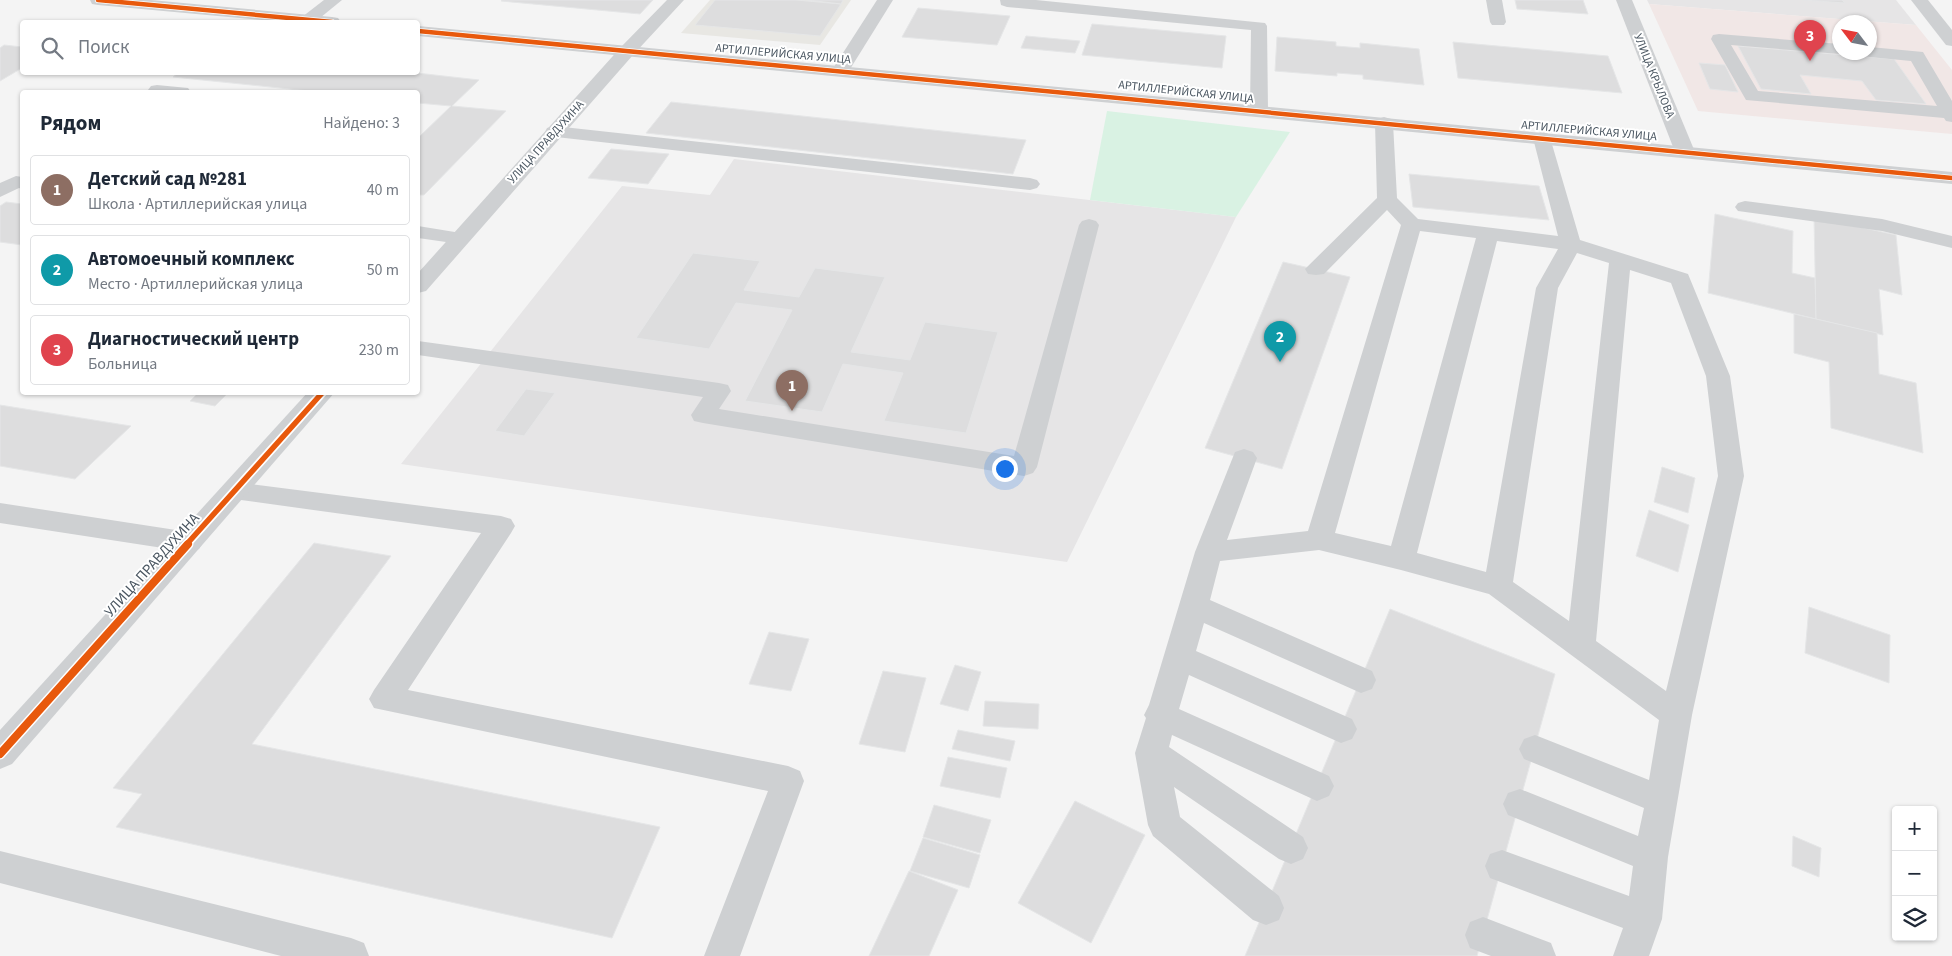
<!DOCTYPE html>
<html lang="ru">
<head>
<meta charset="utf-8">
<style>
	body { margin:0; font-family:"Source Sans 3",sans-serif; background:#f6f6f7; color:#1f2937 }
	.controls { position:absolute; right:15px; bottom:15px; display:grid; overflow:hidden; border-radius:5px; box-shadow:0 1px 4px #0004 }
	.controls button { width:45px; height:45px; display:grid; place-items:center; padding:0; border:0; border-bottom:1px solid #e0e1e3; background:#fff; color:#1f2937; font:25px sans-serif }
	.compass { position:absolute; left:1832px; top:15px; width:45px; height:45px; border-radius:50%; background:#fff; box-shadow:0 1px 4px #0004; rotate:302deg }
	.you { position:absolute; left:1004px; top:468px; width:18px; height:18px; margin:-12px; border:4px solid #fff; border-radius:50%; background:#1a73e8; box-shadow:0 0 0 8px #1a73e833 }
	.badge { display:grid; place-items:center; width:32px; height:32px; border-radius:50%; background:#2563eb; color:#fff; font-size:16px; font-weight:700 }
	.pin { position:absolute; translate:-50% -41px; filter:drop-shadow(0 1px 2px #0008) }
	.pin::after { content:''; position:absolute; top:26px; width:18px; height:15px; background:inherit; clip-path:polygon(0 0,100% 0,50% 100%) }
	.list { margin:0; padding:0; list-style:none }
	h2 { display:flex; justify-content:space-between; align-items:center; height:65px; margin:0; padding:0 20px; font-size:21px }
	h2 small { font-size:16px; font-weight:400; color:#747a83 }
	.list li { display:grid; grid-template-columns:32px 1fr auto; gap:15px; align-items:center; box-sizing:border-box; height:70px; margin:0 10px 10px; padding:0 10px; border:1px solid #e0e1e3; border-radius:5px }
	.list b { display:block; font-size:19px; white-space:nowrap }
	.list p { margin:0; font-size:16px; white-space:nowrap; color:#747a83 }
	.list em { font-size:16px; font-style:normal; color:#747a83 }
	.icon { flex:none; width:28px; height:28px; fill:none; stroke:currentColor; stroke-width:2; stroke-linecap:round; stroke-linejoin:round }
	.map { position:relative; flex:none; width:1952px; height:956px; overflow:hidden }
	.search { position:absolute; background:#fff; box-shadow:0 1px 4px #0004; left:20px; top:20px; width:400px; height:55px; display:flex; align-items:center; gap:12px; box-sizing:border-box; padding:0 18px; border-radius:5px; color:#747a83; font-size:19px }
	.panel { position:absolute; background:#fff; box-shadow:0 1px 4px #0004; left:20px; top:90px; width:400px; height:305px; border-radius:5px }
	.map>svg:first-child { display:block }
	.commercial { fill:#e8e7e3 }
	.education { fill:#e6e5e6 }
	.medical { fill:#f1e7e6; fill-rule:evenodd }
	.green { fill:#d9f2e3 }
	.building { fill:#ddddde; stroke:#e5e6e7 }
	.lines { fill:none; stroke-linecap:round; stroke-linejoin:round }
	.service { fill:#ced0d2; fill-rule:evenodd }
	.minor { fill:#ced0d2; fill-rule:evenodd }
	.tertiary { fill:#ced0d2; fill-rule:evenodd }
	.cycleway-far2-casing { stroke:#fff; stroke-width:6 }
	.cycleway-far1-casing { stroke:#fff; stroke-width:9 }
	.cycleway-casing { stroke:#fff; stroke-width:11 }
	.cycleway-far2 { stroke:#e8590c; stroke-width:4.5 }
	.cycleway-far1 { stroke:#e8590c; stroke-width:5.5 }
	.cycleway { stroke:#e8590c; stroke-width:8 }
	.labels { text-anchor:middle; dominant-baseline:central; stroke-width:4; stroke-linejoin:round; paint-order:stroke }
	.far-street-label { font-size:12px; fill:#4a5661; stroke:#fff }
	.street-label { font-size:15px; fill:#4a5661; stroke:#fff }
</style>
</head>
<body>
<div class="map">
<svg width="1952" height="956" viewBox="0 0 1952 956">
	<rect width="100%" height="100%" fill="#f4f4f4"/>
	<path class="commercial" d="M710,0H851L820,45L681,33Z"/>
	<g class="education">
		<path d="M1647,0H1896L1916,25L1649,4Z"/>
		<path d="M734,159L1236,217L1067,562L401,464L622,186L710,195Z"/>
	</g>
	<path class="medical" d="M1649,4L1916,25L1952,70V134L1698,111ZM1840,22H1870V52H1840Z"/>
	<path class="green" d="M1107,111L1290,132L1236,217L1090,200Z"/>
	<g class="building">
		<path d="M502,0H653L640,14L501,1Z"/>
		<path d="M715,0H796L841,4L820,36L695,25Z"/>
		<path d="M807,0H843L841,4Z"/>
		<path d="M1515,0H1583L1588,14L1517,9Z"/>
		<path d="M1802,0H1842L1845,3Z"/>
		<path d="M918,8L1010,16L997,45L902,37Z"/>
		<path d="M1092,24L1226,36L1222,68L1082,55Z"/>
		<path d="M1026,36L1080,41L1075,53L1021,48Z"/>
		<path d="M1277,37L1336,42V46L1360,48V43L1419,49L1424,85L1363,79V75L1337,73V76L1275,71Z"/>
		<path d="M1453,42L1608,56L1622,93L1458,78Z"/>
		<path d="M4,45L22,47V68L0,81V48Z"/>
		<path d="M1738,46L1894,59L1926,104L1876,100L1862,81L1800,75L1811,94L1761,89Z"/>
		<path d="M1699,63L1725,65L1738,92L1710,89Z"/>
		<path d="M179,72H408L479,80L452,106L506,111L424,195H418V138L451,106L418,103V92H319L173,77Z"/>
		<path d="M671,102L1026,140L1013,174L646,133Z"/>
		<path d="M611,149L669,154L648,184L588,178Z"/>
		<path d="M1409,174L1539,186L1549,220L1413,207Z"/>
		<path d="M6,202L22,204V245L0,242V206Z"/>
		<path d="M1715,214L1793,231L1792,273L1815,278L1816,319L1708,293Z"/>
		<path d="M1814,217L1896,235L1902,295L1879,289L1883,335L1816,319Z"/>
		<path d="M693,253L760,261L744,290L799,297L815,268L885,277L851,352L910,360L925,322L998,332L966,433L884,421L903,373L843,364L822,412L745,401L792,310L736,303L709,349L636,338Z"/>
		<path d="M1283,262L1350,277L1282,469L1205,448Z"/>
		<path d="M1794,314L1877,333L1879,374L1916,383L1923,453L1831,428L1829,362L1794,353Z"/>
		<path d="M526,389L555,393L524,436L495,431Z"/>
		<path d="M199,392H229L215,406L190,401Z"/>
		<path d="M0,405L131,426L75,479L0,466Z"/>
		<path d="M1662,467L1695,478L1688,513L1654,502Z"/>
		<path d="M1649,510L1689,525L1678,572L1636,556Z"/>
		<path d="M314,543L391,556L252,744L660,827L612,938L116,827L142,794L113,788Z"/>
		<path d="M1809,607L1890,635L1889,683L1805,653Z"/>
		<path d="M1390,609L1555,674L1477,956H1245Z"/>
		<path d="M769,632L809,639L791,691L749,684Z"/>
		<path d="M955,665L981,672L968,711L940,704Z"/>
		<path d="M883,671L926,678L905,752L859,744Z"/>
		<path d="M985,701L1039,704L1038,729L983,726Z"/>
		<path d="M958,730L1015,741L1010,761L952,749Z"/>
		<path d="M948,757L1007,768L1000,798L940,786Z"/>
		<path d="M1075,801L1145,835L1091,943L1018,903Z"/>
		<path d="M934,805L991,820L980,853L923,837Z"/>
		<path d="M1793,836L1821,848L1819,877L1792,866Z"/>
		<path d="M923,838L980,855L969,888L910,871Z"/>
		<path d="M909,871L958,890L929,956H869Z"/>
	</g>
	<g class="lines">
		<g class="service">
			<path d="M324,0H342L315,22H302L300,20L302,17Z"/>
			<path d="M877,0H893L847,74L841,75L835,74L832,70Z"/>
			<path d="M1000,0H1036L1265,23L1267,26L1268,111L1265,115L1259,116L1253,115L1250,111L1251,30L1007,7L1001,5Z"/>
			<path d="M1486,0H1502L1506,22L1504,25H1492L1490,22Z"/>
			<path d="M1719,34L1840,44V52H1846L1840,54L1731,45L1758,91L1937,106L1911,61L1870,57L1864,56L1862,52H1870V47L1923,52L1952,101V122L1946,121L1944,118L1746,100L1711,39L1713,35Z"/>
			<path d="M157,85L188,88L191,92H150L148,90L151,86Z"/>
			<path d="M1384,117L1391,119L1393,123L1397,198L1418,219L1558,236L1533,138L1535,134L1542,132L1549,134L1580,240L1688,274L1730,376L1744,476L1692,715L1668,857L1662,919L1649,956H1613L1623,928L1490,878L1485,866L1490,854L1502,850L1629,896L1633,866L1508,815L1503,804L1508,793L1520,789L1638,836L1644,808L1524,759L1519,749L1524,739L1535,735L1649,780L1659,720L1489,594L1401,570L1319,550L1220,561L1210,600L1372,671L1376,680L1372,689L1361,693L1204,623L1196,651L1352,719L1357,729L1352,739L1341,743L1189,675L1179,709L1329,776L1334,786L1329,796L1317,801L1172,735L1169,747L1303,837L1308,848L1303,859L1291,864L1279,859L1174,787L1180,817L1279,896L1284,908L1279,920L1266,925L1253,920L1153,836L1148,825L1135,753L1146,718L1144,715L1149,705L1195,552L1235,452L1244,449L1253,452L1257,458L1227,540L1308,531L1401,225L1387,210L1324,274L1316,275L1308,274L1305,269L1377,198L1375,123L1377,119ZM1420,231L1476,238L1391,546L1335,533ZM1497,241L1558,249L1536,288L1486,572L1417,553ZM1577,253L1609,263L1569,621L1513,582L1558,288ZM1630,270L1671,283L1706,376L1718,476L1666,691L1596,641Z"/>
			<path d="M554,126L1030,178L1037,180L1040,184L1037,188L1030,190L547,136L545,132L547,128Z"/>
			<path d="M16,176L22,177V189L19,188L0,197V183Z"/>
			<path d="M1745,201L1882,219L1952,236V248L1882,231L1738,211L1735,207L1738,203Z"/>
			<path d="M1089,219L1096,221L1099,225L1037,467L1033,473L1024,476L703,423L694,421L691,415L703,397L418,355V341L719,383L728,385L731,391L719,409L1014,456L1079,225L1082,221Z"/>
			<path d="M418,226L467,234L470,238L467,242L460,244L418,238Z"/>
			<path d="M235,482L501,516L511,519L515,526L511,533L408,690L788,766L800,771L804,781L740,956H704L768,791L374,708L369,699L374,690L481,533L226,498L222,491L226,484Z"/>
			<path d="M0,503L189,532L199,535L203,542L199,549L189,552L0,523Z"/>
			<path d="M0,851L351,938L364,943L369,956H281L0,883Z"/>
			<path d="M1483,917L1551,943L1556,956H1491L1470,948L1465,935L1470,922Z"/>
		</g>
		<g class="minor">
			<path d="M667,0H684L633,55L426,291L418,293V273L621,47Z"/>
			<path d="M1616,0H1632L1695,152L1692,156L1685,158L1678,156L1675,152Z"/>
			<path d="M1911,0H1928L1952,30V46L1946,45Z"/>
			<path d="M308,392H335L12,764L0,769V730Z"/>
		</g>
		<g class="tertiary">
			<path d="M90,0H151L332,17L338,18L341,22H283L98,5L92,4Z"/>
			<path d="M418,26L1952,172V184L418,36Z"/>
		</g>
		<g class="cycleway-far2-casing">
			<g id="cycleway-far2">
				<path d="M98,0L332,22"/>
				<path d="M418,31L1952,178"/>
			</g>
		</g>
		<g class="cycleway-far1-casing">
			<path id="cycleway-far1" d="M186,545L323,392"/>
		</g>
		<g class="cycleway-casing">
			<path id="cycleway" d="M0,754L188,544"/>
		</g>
		<use href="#cycleway-far2" class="cycleway-far2"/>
		<use href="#cycleway-far1" class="cycleway-far1"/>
		<use href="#cycleway" class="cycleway"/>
	</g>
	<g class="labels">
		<g class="far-street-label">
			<text transform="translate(783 54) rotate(5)">АРТИЛЛЕРИЙСКАЯ УЛИЦА</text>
			<text transform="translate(1654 76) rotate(68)">УЛИЦА КРЫЛОВА</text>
			<text transform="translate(1186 92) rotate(6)">АРТИЛЛЕРИЙСКАЯ УЛИЦА</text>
			<text transform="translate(1589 131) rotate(5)">АРТИЛЛЕРИЙСКАЯ УЛИЦА</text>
			<text transform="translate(546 142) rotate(-48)">УЛИЦА ПРАВДУХИНА</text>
		</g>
		<g class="street-label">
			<text transform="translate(152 565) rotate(-48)">УЛИЦА ПРАВДУХИНА</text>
		</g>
	</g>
</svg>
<div class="controls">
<button>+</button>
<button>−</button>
<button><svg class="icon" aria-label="layers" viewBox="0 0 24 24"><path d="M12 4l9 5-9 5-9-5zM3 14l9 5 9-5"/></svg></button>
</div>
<svg class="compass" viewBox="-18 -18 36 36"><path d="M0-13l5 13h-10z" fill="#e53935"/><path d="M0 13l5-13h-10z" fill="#747a83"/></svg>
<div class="you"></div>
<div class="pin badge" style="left:792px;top:411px;background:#8d6e63">1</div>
<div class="pin badge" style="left:1280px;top:362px;background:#0f9aa8">2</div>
<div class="pin badge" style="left:1810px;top:61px;background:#e0444e">3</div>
<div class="search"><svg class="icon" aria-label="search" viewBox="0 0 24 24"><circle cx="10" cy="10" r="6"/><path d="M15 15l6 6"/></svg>Поиск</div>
<section class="panel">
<h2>Рядом<small>Найдено: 3</small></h2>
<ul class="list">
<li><span class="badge" style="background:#8d6e63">1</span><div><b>Детский сад №281</b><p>Школа · Артиллерийская улица</p></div><em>40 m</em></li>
<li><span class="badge" style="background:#0f9aa8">2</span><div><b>Автомоечный комплекс</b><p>Место · Артиллерийская улица</p></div><em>50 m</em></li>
<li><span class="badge" style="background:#e0444e">3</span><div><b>Диагностический центр</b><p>Больница</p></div><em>230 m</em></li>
</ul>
</section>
</div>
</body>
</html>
